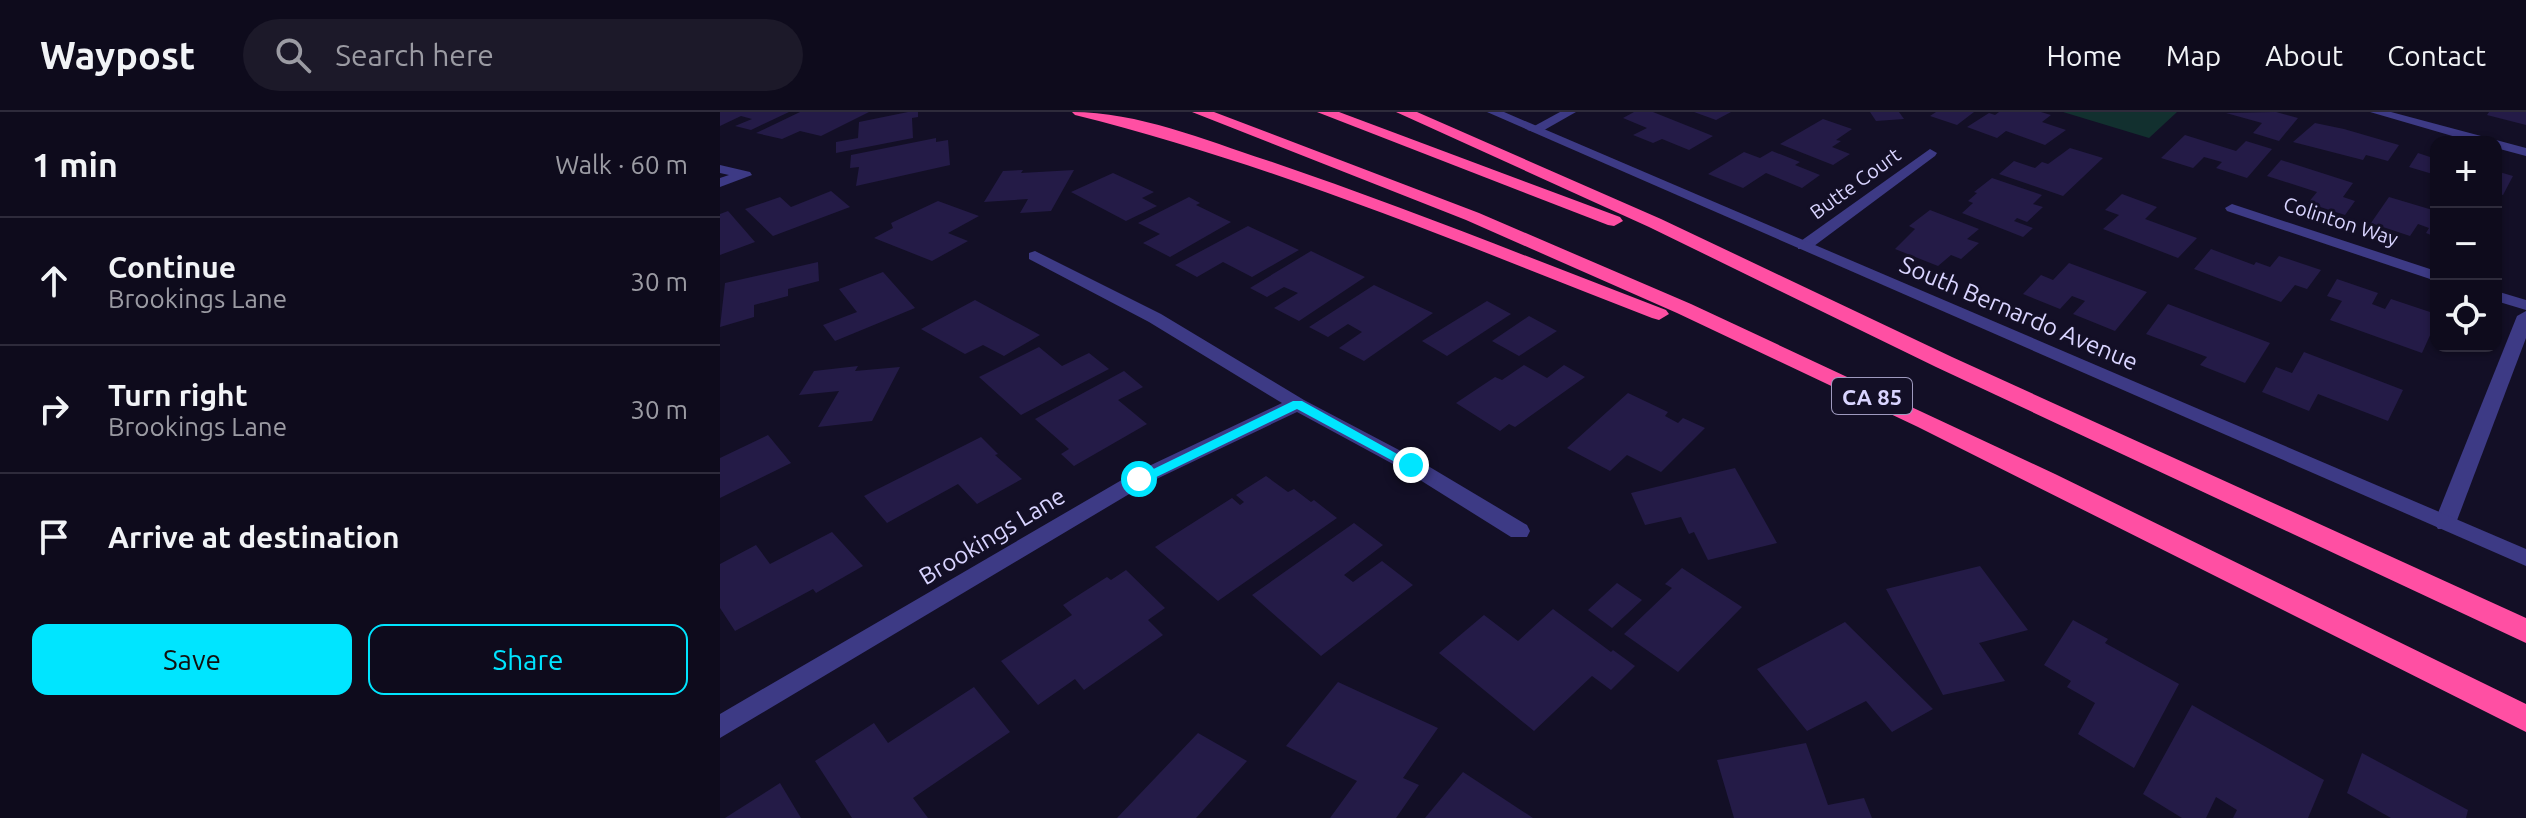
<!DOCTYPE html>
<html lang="en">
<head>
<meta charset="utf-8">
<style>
	body { margin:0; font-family:Ubuntu,sans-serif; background:#1c1929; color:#f1f3f6 }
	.controls { position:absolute; right:24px; top:24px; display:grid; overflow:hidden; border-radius:16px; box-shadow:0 2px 6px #0004 }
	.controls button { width:72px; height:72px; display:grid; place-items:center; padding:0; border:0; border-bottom:2px solid #2e2b3b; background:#0e0b1c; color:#f1f3f6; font:40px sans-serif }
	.stop { position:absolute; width:24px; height:24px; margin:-18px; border:6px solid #00e5ff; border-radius:50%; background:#fff }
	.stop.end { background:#00e5ff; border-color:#fff; box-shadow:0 2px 8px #0008 }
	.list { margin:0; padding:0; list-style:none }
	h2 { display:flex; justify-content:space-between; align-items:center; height:104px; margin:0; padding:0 32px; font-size:34px }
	h2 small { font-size:26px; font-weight:400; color:#9b9ba3 }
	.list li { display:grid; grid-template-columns:52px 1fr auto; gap:24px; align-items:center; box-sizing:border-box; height:128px; padding:0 32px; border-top:2px solid #2e2b3b }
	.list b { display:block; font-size:30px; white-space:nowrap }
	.list p { margin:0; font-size:26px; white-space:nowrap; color:#9b9ba3 }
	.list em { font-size:26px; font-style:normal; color:#9b9ba3 }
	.actions { display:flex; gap:16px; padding:24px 32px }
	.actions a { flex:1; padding:18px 0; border:2px solid #00e5ff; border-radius:16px; text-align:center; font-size:28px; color:#00e5ff }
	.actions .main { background:#00e5ff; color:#111 }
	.icon { flex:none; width:44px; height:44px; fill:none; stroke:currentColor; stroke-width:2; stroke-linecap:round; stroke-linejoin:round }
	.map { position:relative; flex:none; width:1806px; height:706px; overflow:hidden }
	header { display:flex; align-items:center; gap:48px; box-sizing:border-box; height:112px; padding:0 40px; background:#0e0b1c; border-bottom:2px solid #2e2b3b }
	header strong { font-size:38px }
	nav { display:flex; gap:44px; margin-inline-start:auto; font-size:28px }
	.search { width:560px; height:72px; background:#1c1929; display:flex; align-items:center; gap:20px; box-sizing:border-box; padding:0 28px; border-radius:44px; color:#9b9ba3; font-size:30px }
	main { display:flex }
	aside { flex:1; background:#0e0b1c }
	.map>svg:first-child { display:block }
	.green { fill:#12302f }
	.building { fill:#241b47 }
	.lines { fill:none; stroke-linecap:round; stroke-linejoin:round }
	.minor { fill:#3d3a85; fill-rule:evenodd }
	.tertiary { fill:#3d3a85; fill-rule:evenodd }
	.motorway { fill:#ff4fa3; fill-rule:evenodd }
	.route { fill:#00e5ff }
	.labels { text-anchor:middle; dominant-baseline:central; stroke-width:6; stroke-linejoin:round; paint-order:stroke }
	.far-street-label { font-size:20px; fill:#d9d4ff; stroke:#130f26 }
	.shield { fill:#130f26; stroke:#9e99be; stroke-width:2 }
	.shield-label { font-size:22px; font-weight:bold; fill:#d9d4ff }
	.street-label { font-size:24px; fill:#d9d4ff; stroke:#130f26 }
</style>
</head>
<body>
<header>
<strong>Waypost</strong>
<div class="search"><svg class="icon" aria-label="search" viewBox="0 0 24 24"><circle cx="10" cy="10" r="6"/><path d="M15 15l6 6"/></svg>Search here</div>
<nav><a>Home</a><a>Map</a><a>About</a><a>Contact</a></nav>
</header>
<main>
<aside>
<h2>1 min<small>Walk · 60 m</small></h2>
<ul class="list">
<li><svg class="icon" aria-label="ahead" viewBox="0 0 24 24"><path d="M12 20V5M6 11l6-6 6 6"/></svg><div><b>Continue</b><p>Brookings Lane</p></div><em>30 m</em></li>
<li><svg class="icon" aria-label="right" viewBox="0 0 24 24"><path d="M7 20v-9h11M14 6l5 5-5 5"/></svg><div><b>Turn right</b><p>Brookings Lane</p></div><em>30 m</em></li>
<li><svg class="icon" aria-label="arrive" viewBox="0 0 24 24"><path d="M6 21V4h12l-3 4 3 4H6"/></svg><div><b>Arrive at destination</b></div></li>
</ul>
<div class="actions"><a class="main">Save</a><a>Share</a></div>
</aside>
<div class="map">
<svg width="1806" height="706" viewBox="0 0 1806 706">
	<rect width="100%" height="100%" fill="#130f26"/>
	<path class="green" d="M1343,0H1457L1429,26Z"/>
	<g class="building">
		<path d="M0,0H69L31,18L15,14L32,7L21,4L0,14Z"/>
		<path d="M80,0H149L101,24L80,19L62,27L36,21Z"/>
		<path d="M188,0H198V5L192,6L193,26L116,41V30L138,26L139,10Z"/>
		<path d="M914,0H933L993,24L969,38L942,27L933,31L913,23L927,16L903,6Z"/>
		<path d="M974,0H1011L996,8Z"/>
		<path d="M1150,0H1179L1184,7L1156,9Z"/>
		<path d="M1216,0H1254L1237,13L1210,4Z"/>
		<path d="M1279,0H1321L1331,3L1322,10L1346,18L1325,33L1286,19L1277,26L1247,15L1269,1L1275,3Z"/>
		<path d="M1556,0L1578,6L1559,29L1533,21L1542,11L1506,1Z"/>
		<path d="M1769,0H1806V13L1767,3Z"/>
		<path d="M1103,7L1132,17L1116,28L1121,29L1112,35L1130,42L1113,53L1060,32Z"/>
		<path d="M1595,11L1624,17L1679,33L1668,49L1646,43L1643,48L1573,30Z"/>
		<path d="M1465,23L1516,39L1526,29L1552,37L1527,66L1496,56L1502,50L1484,45L1473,56L1441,46Z"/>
		<path d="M216,26V30L228,28L230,53L136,74L139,55L130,56L131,43Z"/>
		<path d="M1350,36L1383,46L1343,84L1279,62L1294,49L1315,56L1322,50L1328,52Z"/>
		<path d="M1052,39L1080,50L1075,53L1100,63L1082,76L1046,61L1023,76L988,62L1024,40L1040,46Z"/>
		<path d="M1698,41L1716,47V63L1689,55Z"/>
		<path d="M1561,48L1633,71L1623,85L1635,89L1625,103L1588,91L1597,80L1547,64Z"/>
		<path d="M303,58L301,61L354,58L331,99L300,101L308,87L264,90L283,59Z"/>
		<path d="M1776,59L1793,64L1783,83L1776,81Z"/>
		<path d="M393,61L434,80L422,86L437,94L406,109L351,80Z"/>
		<path d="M1272,66L1322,83L1313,92L1323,95L1307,110L1297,106L1294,109L1313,116L1303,125L1242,101L1253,91L1248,89L1257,81L1254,80Z"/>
		<path d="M111,79L130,95L53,124L25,97L60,85L71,95Z"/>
		<path d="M1402,82L1437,95L1425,107L1477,126L1458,146L1383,117L1399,103L1385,98Z"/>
		<path d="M469,85L480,91L476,93L511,110L450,145L423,131L440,122L418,111Z"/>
		<path d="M1669,85L1716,99V125L1706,121L1709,116L1698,112L1690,124L1651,111Z"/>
		<path d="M218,89L259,104L228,121L248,129L212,149L154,126L173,116L171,111Z"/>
		<path d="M1210,98L1259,117L1247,127L1259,131L1241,147L1231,143L1218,154L1175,137L1195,117L1189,114Z"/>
		<path d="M8,99L35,130L0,143V102Z"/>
		<path d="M528,114L579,138L532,165L503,150L477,165L455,153Z"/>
		<path d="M1491,137L1534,153L1536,150L1550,155L1559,144L1601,158L1587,177L1575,173L1561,190L1474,157Z"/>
		<path d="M591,139L645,165L579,209L554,196L578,181L564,175L547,185L530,176Z"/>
		<path d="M98,150L99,169L68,177V184L34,193V205L0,215L5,171Z"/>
		<path d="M1349,151L1427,180L1395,219L1353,202L1365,189L1352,184L1340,197L1303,182L1321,163L1333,168Z"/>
		<path d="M163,160L195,196L115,229L103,213L137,200L119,177Z"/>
		<path d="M1617,167L1658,181L1652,192L1665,197L1671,187L1716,202V210L1702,241L1610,208L1622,189L1607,184Z"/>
		<path d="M654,173L713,201L644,249L619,236L642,220L628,212L608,225L589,215Z"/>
		<path d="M255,188L320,223L284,244L263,233L245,242L201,217Z"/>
		<path d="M767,189L791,202L727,244L702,229Z"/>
		<path d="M1448,192L1550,231L1525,271L1480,253L1487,245L1426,222Z"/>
		<path d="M809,204L837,219L799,244L772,229Z"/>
		<path d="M319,235L342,254L369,241L389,257L301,303L259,265Z"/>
		<path d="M1584,240L1683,278L1668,309L1598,282L1589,299L1542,280L1556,255L1572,261Z"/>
		<path d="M804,253L827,266L844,253L865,265L795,315L789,312L780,319L736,291L775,265L782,268Z"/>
		<path d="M138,254L135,259L180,255L152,309L98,315L119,279L79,283L94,259Z"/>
		<path d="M404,259L423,275L398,288L427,312L354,354L341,342L349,337L315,307Z"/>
		<path d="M908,281L948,300L945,304L958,311L963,306L985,316L941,360L907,343L890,359L847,336Z"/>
		<path d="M48,323L71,351L0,386V346Z"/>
		<path d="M261,325L278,342L275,343L302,367L257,392L238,372L167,411L144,384Z"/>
		<path d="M1015,356L1057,431L988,448L974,420L969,422L961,405L925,413L911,381Z"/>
		<path d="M546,364L568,380L574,377L591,390L594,388L617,406L498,489L435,435L512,386L520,393L524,390L516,383Z"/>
		<path d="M634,411L663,433L624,463L633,470L662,449L693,473L601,544L532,483Z"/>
		<path d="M112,420L143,454L96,481L93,477L15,519L0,496V452L36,433L50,452Z"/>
		<path d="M1260,454L1308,518L1259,531L1285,569L1223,583L1166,477Z"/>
		<path d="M962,456L1022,495L958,560L904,522L952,476L945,472Z"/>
		<path d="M406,458L445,496L428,508L443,523L364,578L355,567L318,593L281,549L352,503L343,493L387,465L391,468Z"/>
		<path d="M897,471L922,488L892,516L868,498Z"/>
		<path d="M833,497L891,540L893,538L915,554L891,578L872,564L814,619L719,541L764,503L798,529Z"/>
		<path d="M1353,508L1388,527L1385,531L1459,572L1414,656L1358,622L1375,591L1347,575L1351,569L1324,553Z"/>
		<path d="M1125,510L1213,597L1172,620L1146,589L1087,619L1037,557Z"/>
		<path d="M618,570L718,616L683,666L699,673L676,706H610L637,669L566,634Z"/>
		<path d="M254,575L290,620L193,686L208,706H132L95,649L154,611L168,631Z"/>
		<path d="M1472,593L1604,668L1588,706H1513L1517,698L1496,685L1486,706H1462L1423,682Z"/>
		<path d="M478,621L527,649L476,706H397Z"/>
		<path d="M1086,631L1108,693L1144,686L1152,706H1014L997,648Z"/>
		<path d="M1642,641L1748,698L1746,706H1671L1627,681Z"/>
		<path d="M743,660L813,706H705Z"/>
		<path d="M60,671L81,706H5Z"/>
	</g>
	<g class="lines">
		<g class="minor">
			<path d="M840,0H856L819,21L807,18Z"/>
			<path d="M1650,0H1671L1806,36V44L1776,36V30H1753Z"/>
			<path d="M1210,37L1217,41L1215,44L1090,137H1078V131Z"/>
			<path d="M0,53L30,60L32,63L0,75V66L9,63L0,61Z"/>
			<path d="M1512,92L1716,159V169L1507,99L1505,96Z"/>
			<path d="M315,139L441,202L584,288L698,348L807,413L810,419L807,425H791L684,358L577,300L426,372L0,626V602L412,362L562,291L429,210L309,147V141Z"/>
			<path d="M1776,179L1806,188V198L1776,189Z"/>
			<path d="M1806,199V226L1736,411L1732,417H1718L1714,411L1797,204Z"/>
		</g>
		<path class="tertiary" d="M767,0H784L1806,437V454Z"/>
		<g class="motorway">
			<path d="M352,0C418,0 485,28 546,48C681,94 813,147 946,198L949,202L939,208L932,206C742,132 553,52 355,3Z"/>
			<path d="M472,0H494L759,101L971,192L1335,362L1806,592V620L1198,315L957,201L746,108Z"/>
			<path d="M597,0H619L900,105L903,109L894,114L888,113Z"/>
			<path d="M676,0H697L941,107L1232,245L1806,506V531L1216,255L929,115Z"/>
		</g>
	</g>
	<path class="route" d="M573,289H582L697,353L691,357L686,356L577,297L424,371H415L413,367Z"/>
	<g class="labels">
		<g class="far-street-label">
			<text transform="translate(1135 71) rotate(-36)">Butte Court</text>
			<text transform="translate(1621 109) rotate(18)">Colinton Way</text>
		</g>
		<rect class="shield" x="1112" y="266" width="80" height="36" rx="6"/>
		<g class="shield-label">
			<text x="1152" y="284">CA 85</text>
		</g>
		<g class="street-label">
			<text transform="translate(1299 201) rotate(23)">South Bernardo Avenue</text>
			<text transform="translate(272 424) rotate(-31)">Brookings Lane</text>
		</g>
	</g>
</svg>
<div class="controls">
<button>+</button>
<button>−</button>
<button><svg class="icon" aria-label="locate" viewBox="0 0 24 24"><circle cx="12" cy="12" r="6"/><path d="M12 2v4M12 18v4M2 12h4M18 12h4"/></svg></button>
</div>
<div class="stop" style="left:419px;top:367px"></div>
<div class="stop end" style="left:691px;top:353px"></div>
</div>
</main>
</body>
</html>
